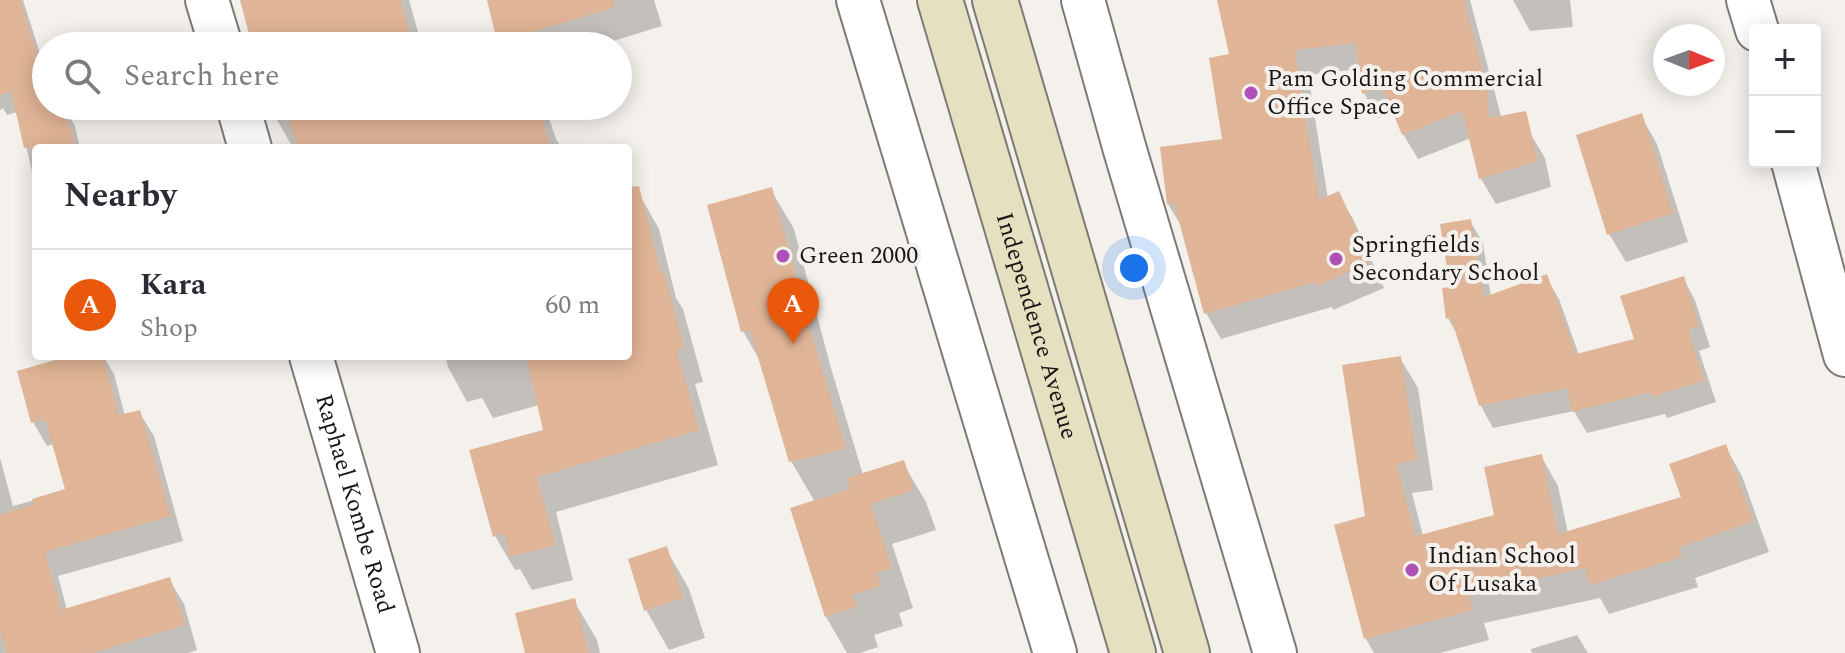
<!DOCTYPE html>
<html lang="en">
<head>
<meta charset="utf-8">
<style>
	body { margin:0; font-family:Spectral,serif; background:#f2f2f3; color:#2b2b33 }
	.controls { position:absolute; right:24px; top:24px; display:grid; overflow:hidden; border-radius:8px; box-shadow:0 4px 20px #0003 }
	.controls button { width:72px; height:72px; display:grid; place-items:center; padding:0; border:0; border-bottom:2px solid #e1e1e2; background:#fff; color:#2b2b33; font:40px sans-serif }
	.compass { position:absolute; left:1653px; top:24px; width:72px; height:72px; border-radius:50%; background:#fff; box-shadow:0 4px 20px #0003; rotate:91deg }
	.you { position:absolute; left:1134px; top:268px; width:28px; height:28px; margin:-20px; border:6px solid #fff; border-radius:50%; background:#1a73e8; box-shadow:0 0 0 12px #1a73e833 }
	.badge { display:grid; place-items:center; width:52px; height:52px; border-radius:50%; background:#ea580c; color:#fff; font-size:26px; font-weight:700 }
	.pin { position:absolute; translate:-50% -66px; filter:drop-shadow(0 2px 4px #0008) }
	.pin::after { content:''; position:absolute; top:42px; width:28px; height:24px; background:inherit; clip-path:polygon(0 0,100% 0,50% 100%) }
	.list { margin:0; padding:0; list-style:none }
	h2 { display:flex; justify-content:space-between; align-items:center; height:104px; margin:0; padding:0 32px; font-size:34px }
	h2 small { font-size:26px; font-weight:400; color:#7c7c81 }
	.list li { display:grid; grid-template-columns:52px 1fr auto; gap:24px; align-items:center; box-sizing:border-box; height:112px; padding:0 32px; border-top:2px solid #e1e1e2 }
	.list b { display:block; font-size:30px; white-space:nowrap }
	.list p { margin:0; font-size:26px; white-space:nowrap; color:#7c7c81 }
	.list em { font-size:26px; font-style:normal; color:#7c7c81 }
	.icon { flex:none; width:44px; height:44px; fill:none; stroke:currentColor; stroke-width:2; stroke-linecap:round; stroke-linejoin:round }
	.map { position:relative; flex:none; width:1845px; height:653px; overflow:hidden }
	.search { position:absolute; background:#fff; box-shadow:0 4px 20px #0003; left:32px; top:32px; width:600px; height:88px; display:flex; align-items:center; gap:20px; box-sizing:border-box; padding:0 28px; border-radius:44px; color:#7c7c81; font-size:30px }
	.panel { position:absolute; background:#fff; box-shadow:0 4px 20px #0003; left:32px; top:144px; width:600px; height:216px; border-radius:8px }
	.map>svg:first-child { display:block }
	.shadow { fill:#0003 }
	.building { fill:#e0b496 }
	.lines { fill:none; stroke-linecap:round; stroke-linejoin:round }
	.street-casing { stroke:#7d7a76; stroke-width:46 }
	.secondary-casing { stroke:#7d7a76; stroke-width:48 }
	.street { stroke:#fff; stroke-width:42 }
	.secondary { stroke:#e5e0bf; stroke-width:44 }
	.poi-dot { fill:#af50b9; stroke:#f4f1ec; stroke-width:3 }
	.labels { text-anchor:middle; dominant-baseline:central; stroke-width:8; stroke-linejoin:round; paint-order:stroke }
	.poi-label { font-size:24px; fill:#181716; stroke:#f4f1ec; text-anchor:start }
	.street-label { font-size:24px; fill:#181716; stroke:#f4f1ec }
</style>
</head>
<body>
<div class="map">
<svg width="1845" height="653" viewBox="0 0 1845 653">
	<rect width="100%" height="100%" fill="#f4f1ec"/>
	<g class="shadow">
		<path d="M0,0H23L46,72V106H64L75,126L80,148H36V178L32,171L18,112L7,115L3,108L0,110Z"/>
		<path d="M242,0H409L422,46H254Z"/>
		<path d="M489,0H654L662,26L597,46H500Z"/>
		<path d="M1219,0H1470L1501,116L1530,133L1545,158L1551,187L1496,204L1481,179L1471,138L1418,159L1403,134L1395,112L1378,118L1364,93L1360,69L1308,75L1328,199L1338,194L1353,219L1384,288L1333,310L1332,307L1221,339L1206,313L1183,229L1168,204L1225,141L1232,56Z"/>
		<path d="M1513,0H1570L1573,27L1530,31Z"/>
		<path d="M271,106H545L556,139L562,148H300L299,146L293,148L273,113Z"/>
		<path d="M1641,116L1657,144L1688,242L1626,262L1609,234Z"/>
		<path d="M771,190L794,229L831,368L863,475L903,463L926,502L936,530L892,544L913,608L899,613L903,626L874,635L878,647L860,653H847L826,617L793,509L815,502L791,461L763,366L743,331Z"/>
		<path d="M639,194L659,229L676,298L683,309L703,382L695,384L718,465L556,512L573,580L532,590L520,569L515,570L495,536L545,432L539,405L493,418L482,398L467,402L448,367L445,356H628V197Z"/>
		<path d="M1470,221L1483,243L1491,297L1546,277L1559,299L1579,355L1637,341L1683,278L1695,300L1710,347L1699,351L1716,402L1667,418L1665,414L1587,433L1574,411L1493,428L1481,406L1458,336L1448,318L1453,289Z"/>
		<path d="M76,356H103L114,374L125,416L139,412L154,436L183,541L58,576L67,610L169,579L184,604L197,650L188,653H0V458L13,506L67,491L54,444L47,446L33,422Z"/>
		<path d="M1400,358L1418,388L1433,490L1412,493L1423,536L1496,517L1541,456L1558,486L1568,533L1683,499L1725,446L1742,476L1769,552L1695,578L1698,587L1609,614L1600,598L1484,623L1489,640L1440,653H1374L1366,639L1336,526L1367,518Z"/>
		<path d="M666,549L689,589L705,638L669,650L646,610Z"/>
		<path d="M574,601L597,640L600,653H527Z"/>
		<path d="M1577,635L1588,653H1532L1531,649Z"/>
	</g>
	<g class="building">
		<path d="M0,0H20L46,83V106H65L75,148H24L11,91L0,95Z"/>
		<path d="M240,0H400L414,46H252Z"/>
		<path d="M487,0H614L615,7L530,33L532,42L513,46H498Z"/>
		<path d="M1217,0H1464L1487,88L1489,118L1526,111L1538,161L1479,179L1462,111L1402,135L1382,86L1362,94L1355,43L1295,50L1319,200L1339,191L1371,262L1317,286L1315,282L1204,314L1174,203L1167,204L1160,147L1222,139L1209,58L1229,54Z"/>
		<path d="M285,106H538L551,148H298Z"/>
		<path d="M1642,113L1673,213L1607,235L1576,135Z"/>
		<path d="M639,186L661,273L664,272L684,348L677,350L699,430L537,477L555,545L510,557L504,533L493,537L469,450L543,430L526,356H628V187Z"/>
		<path d="M772,187L809,326L846,449L789,462L750,330L741,332L707,205Z"/>
		<path d="M1471,219L1484,297L1547,274L1576,354L1634,339L1620,296L1684,276L1699,325L1688,329L1704,380L1653,397L1651,392L1572,412L1567,388L1479,406L1451,318L1446,319L1442,288L1450,287L1440,224Z"/>
		<path d="M69,356H103L119,415L140,410L171,516L45,552L61,610L170,577L185,625L93,653H7L0,631V515L34,504L32,499L65,489L45,419L31,423L17,371Z"/>
		<path d="M1401,356L1417,460L1396,464L1416,536L1494,515L1484,467L1542,454L1558,534L1681,497L1669,464L1726,444L1753,521L1679,548L1682,557L1590,585L1585,568L1468,593L1473,610L1364,639L1334,525L1365,516L1342,365Z"/>
		<path d="M904,460L914,490L871,504L892,568L877,573L881,586L852,595L857,607L825,617L790,508L850,489L847,478Z"/>
		<path d="M667,546L683,598L644,611L628,559Z"/>
		<path d="M575,598L589,653H525L515,613Z"/>
	</g>
	<g class="lines">
		<g class="street-casing">
			<g id="street">
				<path d="M207,0L221,46"/>
				<path d="M858,0L1055,653"/>
				<path d="M1083,0L1125,150L1275,653"/>
				<path d="M1748,0L1757,30"/>
				<path d="M238,106L250,148"/>
				<path d="M1793,162L1845,355"/>
				<path id="s1" d="M311,356L398,653"/>
			</g>
		</g>
		<g class="secondary-casing">
			<g id="secondary">
				<path id="s2" d="M940,0L1133,653"/>
				<path d="M995,0L1187,653"/>
			</g>
		</g>
		<use href="#street" class="street"/>
		<use href="#secondary" class="secondary"/>
	</g>
	<g class="poi-dot">
		<circle cx="1251" cy="93" r="8"/>
		<circle cx="783" cy="256" r="8"/>
		<circle cx="1336" cy="259" r="8"/>
		<circle cx="1412" cy="570" r="8"/>
	</g>
	<g class="labels">
		<g class="poi-label">
			<text x="1267" y="79">Pam Golding Commercial<tspan x="1267" dy="28">Office Space</tspan></text>
			<text x="1352" y="245">Springfields<tspan x="1352" dy="28">Secondary School</tspan></text>
			<text x="799" y="256">Green 2000</text>
			<text x="1428" y="556">Indian School<tspan x="1428" dy="28">Of Lusaka</tspan></text>
		</g>
		<g class="street-label">
			<text stroke="none"><textPath href="#s2" startOffset="340">Independence Avenue</textPath></text>
			<text stroke="none"><textPath href="#s1" startOffset="154">Raphael Kombe Road</textPath></text>
		</g>
	</g>
</svg>
<div class="controls">
<button>+</button>
<button>−</button>
</div>
<svg class="compass" viewBox="-18 -18 36 36"><path d="M0-13l5 13h-10z" fill="#e53935"/><path d="M0 13l5-13h-10z" fill="#7c7c81"/></svg>
<div class="you"></div>
<div class="pin badge" style="left:793px;top:344px">A</div>
<div class="search"><svg class="icon" aria-label="search" viewBox="0 0 24 24"><circle cx="10" cy="10" r="6"/><path d="M15 15l6 6"/></svg>Search here</div>
<section class="panel">
<h2>Nearby<small></small></h2>
<ul class="list">
<li><span class="badge">A</span><div><b>Kara</b><p>Shop</p></div><em>60 m</em></li>
</ul>
</section>
</div>
</body>
</html>
